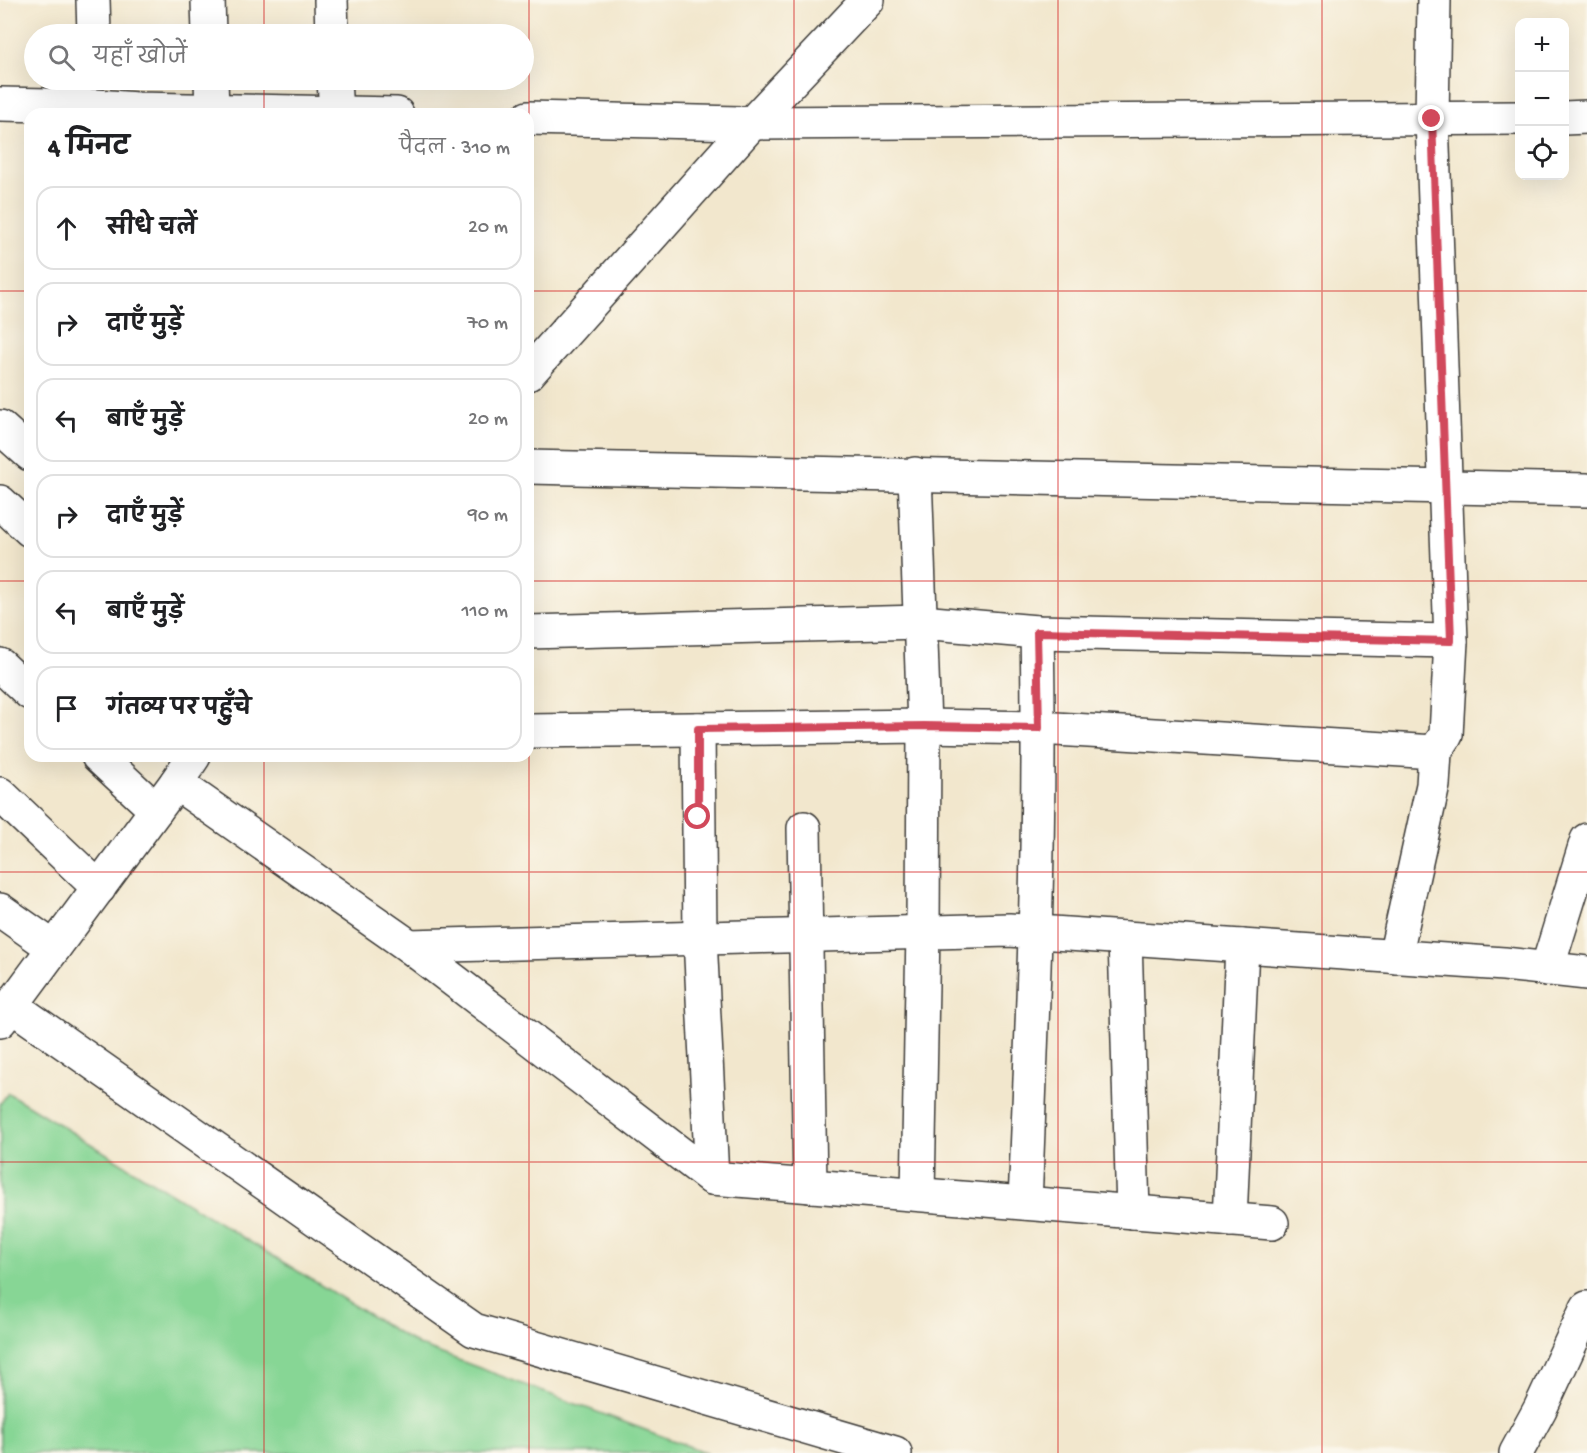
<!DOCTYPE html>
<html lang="hi">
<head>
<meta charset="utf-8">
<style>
	body { margin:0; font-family:"Gochi Hand","Playpen Sans Deva",sans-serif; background:#f6f6f6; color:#202124 }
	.controls { position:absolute; right:18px; top:18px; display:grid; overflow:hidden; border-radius:12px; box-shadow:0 6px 24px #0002 }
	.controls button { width:54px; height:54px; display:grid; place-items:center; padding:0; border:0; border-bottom:2px solid #e0e0e0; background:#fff; color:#202124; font:30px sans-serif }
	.stop { position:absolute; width:18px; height:18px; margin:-14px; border:4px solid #d1495b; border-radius:50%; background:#fff }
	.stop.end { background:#d1495b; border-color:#fff; box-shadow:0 2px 6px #0008 }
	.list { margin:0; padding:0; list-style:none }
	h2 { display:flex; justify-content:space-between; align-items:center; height:78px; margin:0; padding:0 24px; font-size:26px }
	h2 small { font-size:20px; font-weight:400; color:#757577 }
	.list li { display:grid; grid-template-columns:39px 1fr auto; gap:18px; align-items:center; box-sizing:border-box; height:84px; margin:0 12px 12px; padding:0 12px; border:2px solid #e0e0e0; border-radius:18px }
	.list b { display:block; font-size:22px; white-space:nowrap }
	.list em { font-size:20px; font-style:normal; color:#757577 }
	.icon { flex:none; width:33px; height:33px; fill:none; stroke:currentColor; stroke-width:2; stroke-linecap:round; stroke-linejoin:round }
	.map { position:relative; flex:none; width:1587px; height:1453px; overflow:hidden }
	.search { position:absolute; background:#fff; box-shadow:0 6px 24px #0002; left:24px; top:24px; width:510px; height:66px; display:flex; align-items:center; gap:15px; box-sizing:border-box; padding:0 21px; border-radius:33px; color:#757577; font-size:22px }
	.panel { position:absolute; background:#fff; box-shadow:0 6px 24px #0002; left:24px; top:108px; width:510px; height:654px; border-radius:18px }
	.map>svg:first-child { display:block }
	.green { fill:#87d695; stroke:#527958; stroke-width:1.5 }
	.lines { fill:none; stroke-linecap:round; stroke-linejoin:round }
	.minor-casing { stroke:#3c3a37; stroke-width:36 }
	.minor { stroke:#fff; stroke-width:33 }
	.route { stroke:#d1495b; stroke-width:8 }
	.grid { fill:none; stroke:#d62828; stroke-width:1.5; stroke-opacity:0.55 }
</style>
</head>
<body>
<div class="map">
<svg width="1587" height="1453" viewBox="0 0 1587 1453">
	<rect width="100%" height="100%" fill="#fbf7ec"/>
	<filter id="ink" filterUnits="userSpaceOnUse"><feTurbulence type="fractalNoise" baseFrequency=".0167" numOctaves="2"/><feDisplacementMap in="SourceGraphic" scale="12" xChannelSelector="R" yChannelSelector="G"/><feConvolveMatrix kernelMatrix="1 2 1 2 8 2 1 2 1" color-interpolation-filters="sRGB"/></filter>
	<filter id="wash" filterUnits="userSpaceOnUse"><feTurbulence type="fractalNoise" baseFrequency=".008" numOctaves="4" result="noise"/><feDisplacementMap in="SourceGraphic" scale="24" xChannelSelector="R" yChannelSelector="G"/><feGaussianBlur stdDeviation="1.35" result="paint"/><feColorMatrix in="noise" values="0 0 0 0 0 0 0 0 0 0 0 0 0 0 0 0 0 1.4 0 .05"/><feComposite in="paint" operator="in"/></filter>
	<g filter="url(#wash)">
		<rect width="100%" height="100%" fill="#f2e7cd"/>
		<path class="green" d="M8,1093L418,1345L707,1453H0V1104Z"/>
	</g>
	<g filter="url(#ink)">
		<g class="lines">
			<g class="minor-casing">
				<g id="minor">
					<path d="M93,0L94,34"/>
					<path d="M208,0L209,34"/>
					<path d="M331,0L332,34"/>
					<path d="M211,80L212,109"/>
					<path d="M334,80L336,113"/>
					<path d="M0,104L96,106L137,109L397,114"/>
					<path d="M528,118L740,123L1520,118"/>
					<path d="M1564,118L1587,117"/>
					<path d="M528,374L752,123L868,0"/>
					<path d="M0,427L30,454"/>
					<path d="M528,467L1587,490"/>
					<path d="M915,474L924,726L923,932L918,1194"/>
					<path d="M0,502L30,530"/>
					<path d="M528,632L921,622L1037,632L1451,641"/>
					<path d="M0,665L30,693"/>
					<path d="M698,729L700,938L712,1178"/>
					<path d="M528,731L924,726L1039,728L1435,752"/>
					<path d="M98,756L156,810"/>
					<path d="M176,783L409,946L712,1178L1272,1223"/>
					<path d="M0,794L99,888"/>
					<path d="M804,828L810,1186"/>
					<path d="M0,910L54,948"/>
					<path d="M1125,938L1133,1212"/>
					<path d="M409,946L1009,930L1504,964L1587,973"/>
					<path d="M1395,957L1433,785L1435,752L1446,735L1451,641L1432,119L1434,0"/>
					<path d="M1547,969L1587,840"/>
					<path d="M12,1006L474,1330L895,1453"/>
					<path d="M0,1021L176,783L194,756"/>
					<path d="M1025,1203C1033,1013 1041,823 1037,632"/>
					<path d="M1230,1220L1242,946"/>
					<path d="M1516,1453L1540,1409L1587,1308"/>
				</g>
			</g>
			<use href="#minor" class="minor"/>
		</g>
	</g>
	<g class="lines" filter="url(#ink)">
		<path class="route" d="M698,817V729L924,726L1039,728L1037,632L1451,641L1432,119"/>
	</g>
	<path class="grid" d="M264,0V34M529,0V1453M794,0V1453M1058,0V1453M1322,0V1453M264,80V114M0,291H30M528,291H1587M0,581H30M528,581H1587M264,756V1453M0,872H1587M0,1162H1587"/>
</svg>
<div class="controls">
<button>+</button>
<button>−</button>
<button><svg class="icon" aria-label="locate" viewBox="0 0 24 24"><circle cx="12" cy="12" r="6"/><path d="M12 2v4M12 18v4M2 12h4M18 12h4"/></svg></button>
</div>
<div class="stop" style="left:698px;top:817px"></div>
<div class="stop end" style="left:1432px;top:119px"></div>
<div class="search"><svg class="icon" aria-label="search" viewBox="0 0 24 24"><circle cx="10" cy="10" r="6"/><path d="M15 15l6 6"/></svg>यहाँ खोजें</div>
<section class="panel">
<h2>4 मिनट<small>पैदल · 310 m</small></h2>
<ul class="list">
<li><svg class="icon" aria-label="ahead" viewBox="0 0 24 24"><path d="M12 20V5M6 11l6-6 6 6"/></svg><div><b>सीधे चलें</b></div><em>20 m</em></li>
<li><svg class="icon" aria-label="right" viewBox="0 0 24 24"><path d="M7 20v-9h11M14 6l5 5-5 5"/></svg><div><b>दाएँ मुड़ें</b></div><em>70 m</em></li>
<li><svg class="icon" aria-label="left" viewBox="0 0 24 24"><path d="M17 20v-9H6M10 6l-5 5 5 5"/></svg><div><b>बाएँ मुड़ें</b></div><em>20 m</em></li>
<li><svg class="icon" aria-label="right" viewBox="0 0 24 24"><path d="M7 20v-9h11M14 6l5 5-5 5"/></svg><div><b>दाएँ मुड़ें</b></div><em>90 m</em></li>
<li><svg class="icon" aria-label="left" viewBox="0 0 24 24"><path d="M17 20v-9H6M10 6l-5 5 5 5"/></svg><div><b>बाएँ मुड़ें</b></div><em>110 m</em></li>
<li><svg class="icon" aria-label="arrive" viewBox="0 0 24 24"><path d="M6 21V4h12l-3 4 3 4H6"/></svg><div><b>गंतव्य पर पहुँचे</b></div></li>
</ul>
</section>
</div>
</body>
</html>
